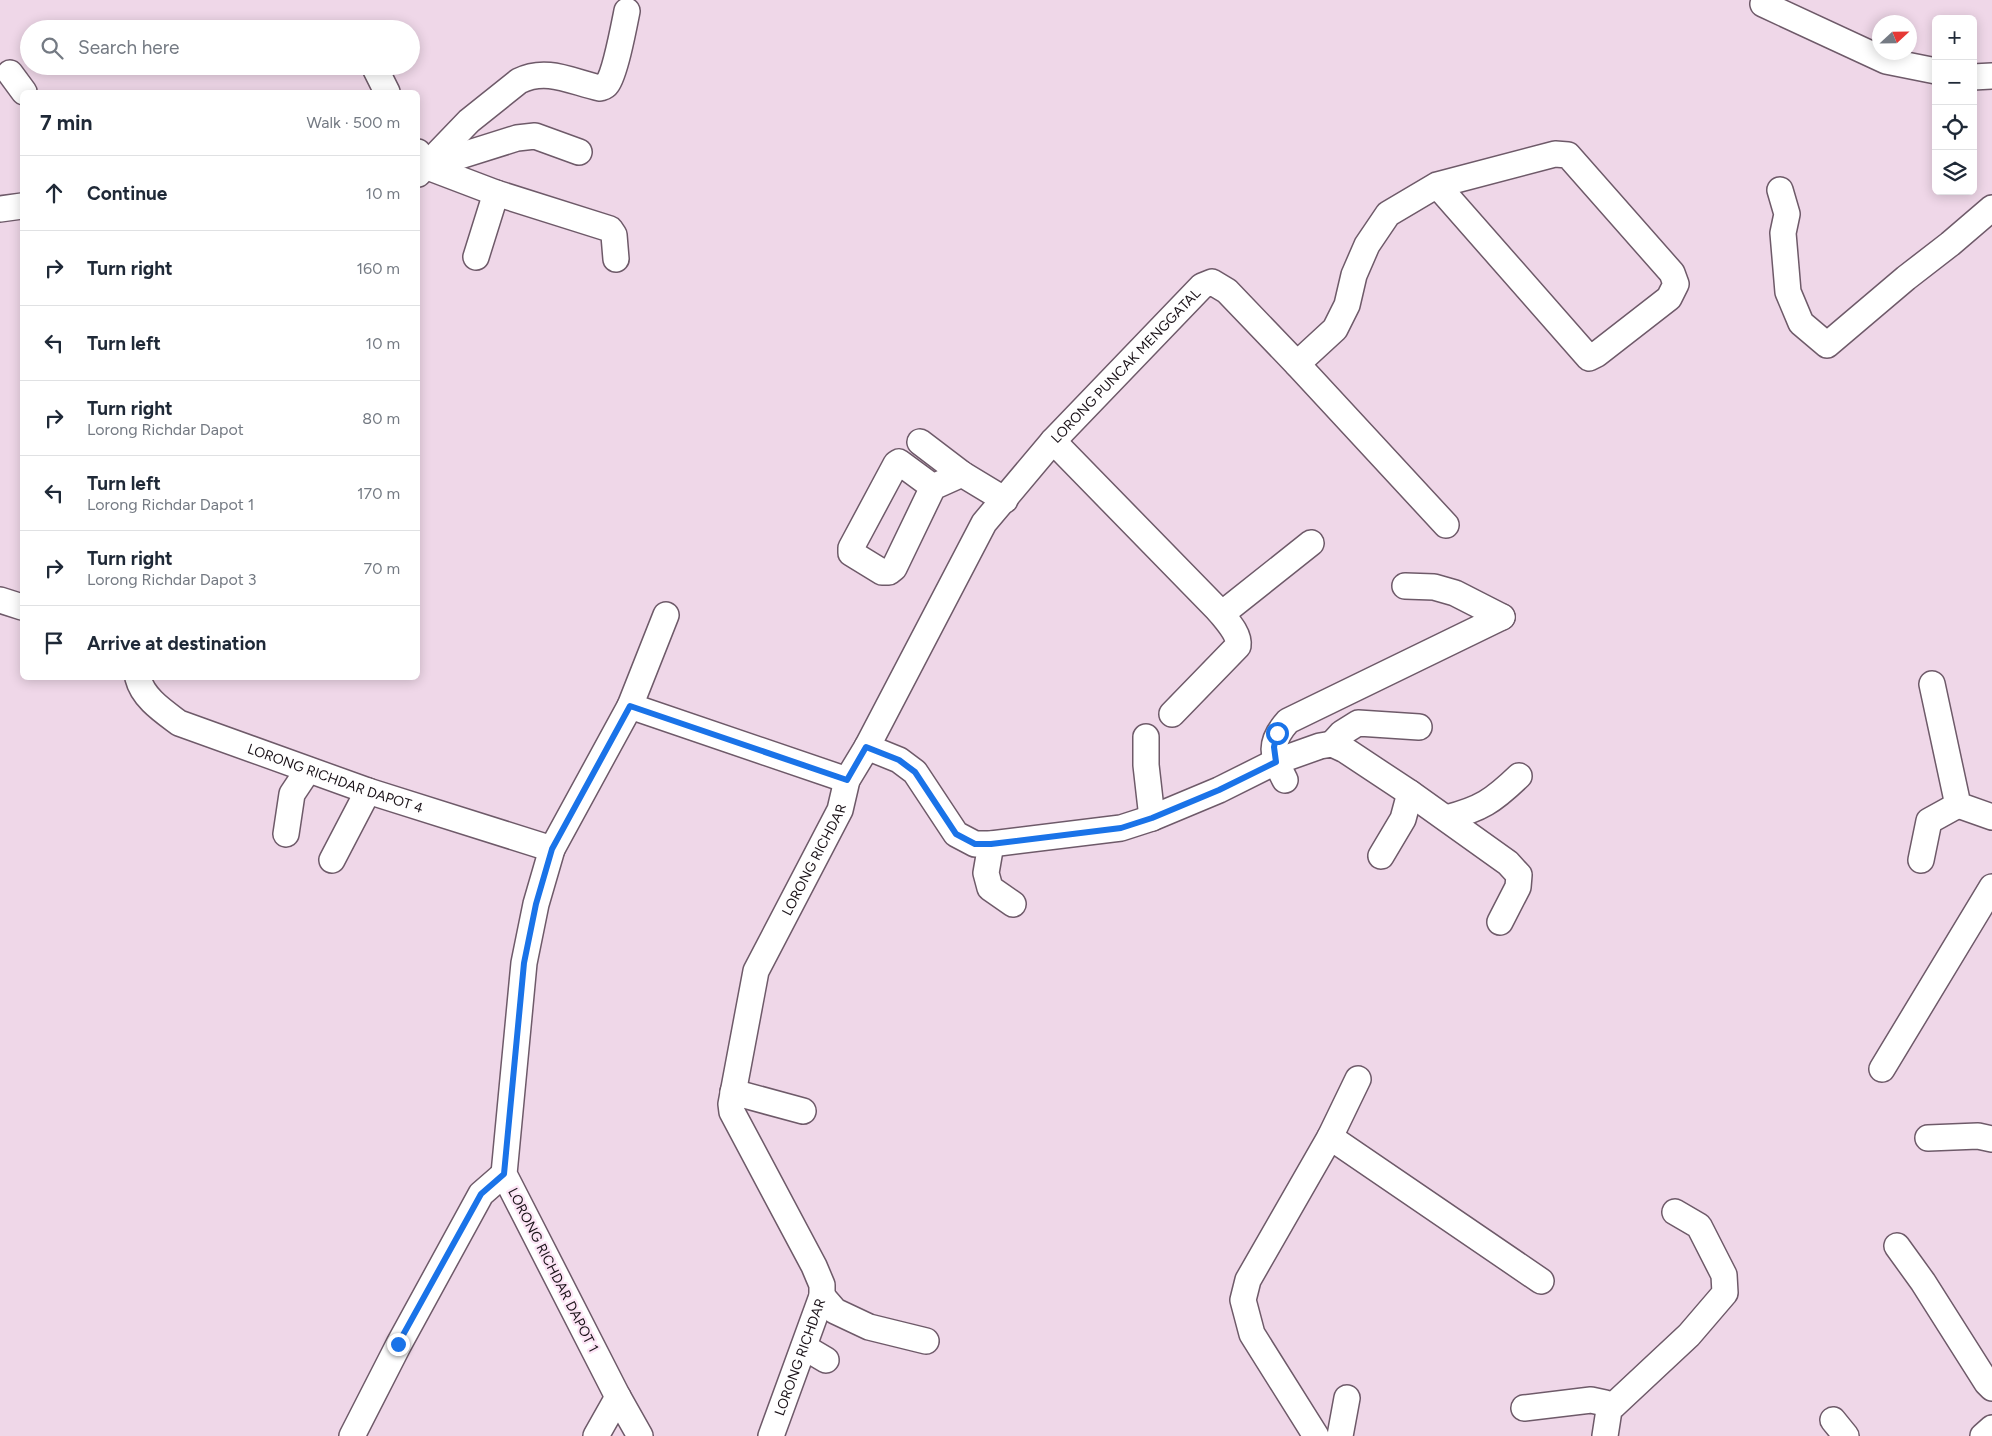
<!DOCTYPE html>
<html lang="en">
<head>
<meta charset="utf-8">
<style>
	body { margin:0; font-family:Figtree,sans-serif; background:#f6f6f7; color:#1f2937 }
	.controls { position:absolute; right:15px; top:15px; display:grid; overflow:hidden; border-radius:8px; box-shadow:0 2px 12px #0003 }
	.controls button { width:45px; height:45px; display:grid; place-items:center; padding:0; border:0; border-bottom:1px solid #e0e1e3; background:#fff; color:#1f2937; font:25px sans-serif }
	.compass { position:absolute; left:1872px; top:15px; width:45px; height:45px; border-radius:50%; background:#fff; box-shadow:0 2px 12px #0003; rotate:68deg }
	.stop { position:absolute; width:15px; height:15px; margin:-11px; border:4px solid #1a73e8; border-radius:50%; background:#fff }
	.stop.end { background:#1a73e8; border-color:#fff; box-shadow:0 1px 5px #0008 }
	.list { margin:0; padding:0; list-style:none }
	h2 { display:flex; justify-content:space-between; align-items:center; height:65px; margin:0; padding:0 20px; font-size:21px }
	h2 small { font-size:16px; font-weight:400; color:#747a83 }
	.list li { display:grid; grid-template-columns:32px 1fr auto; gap:15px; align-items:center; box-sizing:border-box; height:75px; padding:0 20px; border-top:1px solid #e0e1e3 }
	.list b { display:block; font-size:19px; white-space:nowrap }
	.list p { margin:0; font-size:16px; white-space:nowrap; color:#747a83 }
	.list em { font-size:16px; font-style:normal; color:#747a83 }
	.icon { flex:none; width:28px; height:28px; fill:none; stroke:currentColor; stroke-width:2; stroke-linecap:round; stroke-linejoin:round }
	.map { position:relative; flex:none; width:1992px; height:1436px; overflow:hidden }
	.search { position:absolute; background:#fff; box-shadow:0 2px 12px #0003; left:20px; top:20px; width:400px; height:55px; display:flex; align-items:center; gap:12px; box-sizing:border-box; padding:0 18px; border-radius:28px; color:#747a83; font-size:19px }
	.panel { position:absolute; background:#fff; box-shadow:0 2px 12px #0003; left:20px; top:90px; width:400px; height:590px; border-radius:8px }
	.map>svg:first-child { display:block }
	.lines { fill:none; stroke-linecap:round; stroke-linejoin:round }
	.minor-casing { stroke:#6e5a69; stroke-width:28 }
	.minor { stroke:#fff; stroke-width:25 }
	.route { stroke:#1a73e8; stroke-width:6 }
	.labels { text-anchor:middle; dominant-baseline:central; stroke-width:4.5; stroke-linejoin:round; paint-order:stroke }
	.street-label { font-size:14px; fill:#191117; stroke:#fce4f5 }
</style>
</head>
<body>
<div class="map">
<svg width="1992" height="1436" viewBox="0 0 1992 1436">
	<rect width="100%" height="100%" fill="#efd7e8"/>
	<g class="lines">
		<g class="minor-casing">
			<g id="minor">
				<path d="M1763,4L1886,61L1936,71"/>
				<path d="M374,66L387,92"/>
				<path d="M10,73L24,92"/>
				<path d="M1973,77L1992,76"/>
				<path d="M418,152L425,166L496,193L610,229L614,235L616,259"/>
				<path d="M428,166L517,138L535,136L579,152"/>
				<path d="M418,174L469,121L519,81C547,67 572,82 600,88C603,87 605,87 607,84C615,74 624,26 627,11"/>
				<path d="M1780,190L1787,214L1783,233L1788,292L1801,323L1827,345L1906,278L1950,244L1992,208"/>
				<path d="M0,209L22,206"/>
				<path d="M476,257L496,193"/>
				<path d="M1297,364L1335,329L1347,305L1354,275L1367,245L1388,214L1437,185L1555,154L1568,155L1672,273L1676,284L1669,298L1597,354L1589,358L1437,185"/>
				<path d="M1053,441L1219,611L1228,609L1311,543"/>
				<path d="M920,442L962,474L1005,500"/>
				<path d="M933,487L899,462L896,464L851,548V553L882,572H889L894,568L933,487L962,474"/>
				<path d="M1405,586L1434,587L1455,593L1502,617"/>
				<path d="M0,600L22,607"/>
				<path id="s1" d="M138,678C143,698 163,711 179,723L368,791L552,849"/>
				<path d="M1932,684L1958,805L1992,817"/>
				<path d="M630,706L847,780"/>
				<path d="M1172,714L1238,646C1240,634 1226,620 1219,611"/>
				<path d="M1146,737V765L1152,818"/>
				<path d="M1332,744L1342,733L1358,723L1419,727"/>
				<path d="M867,747L899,760L915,772L956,834L975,844H991L1121,828L1152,818L1219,790L1275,762L1320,746L1332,744L1345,750L1410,793L1508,863L1519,875L1518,887L1500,922"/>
				<path d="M1285,780C1272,755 1268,743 1288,721L1502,617"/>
				<path d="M1446,818C1481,809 1493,801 1519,776"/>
				<path d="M286,834L292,794L308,770"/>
				<path d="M991,844L986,873L990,888L1013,904"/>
				<path d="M1381,856L1403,819L1410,793"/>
				<path d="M332,860L368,791"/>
				<path d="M1921,860L1929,821L1958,805"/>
				<path d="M1882,1069L1992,887"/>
				<path d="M733,1092L803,1111"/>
				<path d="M1330,1137L1358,1079"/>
				<path d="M1928,1138L1978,1136L1992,1139"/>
				<path d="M1897,1246L1923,1282L1987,1383L1992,1388"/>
				<path d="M822,1296L835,1311L869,1327L926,1341"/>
				<path d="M804,1347L826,1360"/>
				<path d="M1524,1408L1591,1400L1605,1403"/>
				<path d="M1833,1420L1846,1436"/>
				<path d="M352,1436L399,1344L481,1194L504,1174"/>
				<path d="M596,1436L618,1397"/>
				<path d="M640,1436L618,1397L504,1174L524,963L536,904L552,849L630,706L666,615"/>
				<path id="s2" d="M771,1436L822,1296V1285L814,1266L732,1112L731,1104L756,971L840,810L847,780L867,747L984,523L1053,441L1202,286L1212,282L1227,291L1297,364L1446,525"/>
				<path d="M1316,1436L1252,1334L1243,1300L1248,1280L1330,1137L1541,1281"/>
				<path d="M1340,1436L1347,1398"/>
				<path d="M1605,1436L1609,1410L1613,1406L1689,1335L1725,1293L1724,1275L1699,1226L1675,1212"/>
				<path d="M1983,1436L1992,1428"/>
			</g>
		</g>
		<use href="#minor" class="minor"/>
	</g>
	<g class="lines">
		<path class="route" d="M398,1344L481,1194L504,1174L524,963L536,904L552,849L630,706L847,780L866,747L899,760L915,772L956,834L975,844H991L1121,828L1152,818L1219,790L1276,762L1274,747L1277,733"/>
	</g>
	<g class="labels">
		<g class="street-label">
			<text stroke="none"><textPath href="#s2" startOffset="1214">LORONG PUNCAK MENGGATAL</textPath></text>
			<text stroke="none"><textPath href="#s1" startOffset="228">LORONG RICHDAR DAPOT 4</textPath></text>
			<text stroke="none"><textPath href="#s2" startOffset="624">LORONG RICHDAR</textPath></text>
			<text transform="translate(553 1270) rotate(63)">LORONG RICHDAR DAPOT 1</text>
			<text stroke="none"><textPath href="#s2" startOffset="84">LORONG RICHDAR</textPath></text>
		</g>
	</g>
</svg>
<div class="controls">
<button>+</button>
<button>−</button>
<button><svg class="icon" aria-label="locate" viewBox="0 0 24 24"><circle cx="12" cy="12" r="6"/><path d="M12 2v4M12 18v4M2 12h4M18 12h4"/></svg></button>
<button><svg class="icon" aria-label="layers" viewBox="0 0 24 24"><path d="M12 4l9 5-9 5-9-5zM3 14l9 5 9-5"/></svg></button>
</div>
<svg class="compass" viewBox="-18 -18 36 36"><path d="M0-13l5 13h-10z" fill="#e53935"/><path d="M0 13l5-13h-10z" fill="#747a83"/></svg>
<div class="stop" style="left:1277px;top:733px"></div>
<div class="stop end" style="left:398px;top:1344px"></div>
<div class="search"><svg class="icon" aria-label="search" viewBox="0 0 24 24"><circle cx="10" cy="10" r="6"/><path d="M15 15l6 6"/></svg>Search here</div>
<section class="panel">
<h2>7 min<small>Walk · 500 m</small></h2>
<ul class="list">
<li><svg class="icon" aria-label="ahead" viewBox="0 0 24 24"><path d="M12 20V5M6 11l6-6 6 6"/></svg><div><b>Continue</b></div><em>10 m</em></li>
<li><svg class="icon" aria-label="right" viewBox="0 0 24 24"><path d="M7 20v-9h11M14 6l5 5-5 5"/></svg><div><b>Turn right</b></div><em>160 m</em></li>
<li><svg class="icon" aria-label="left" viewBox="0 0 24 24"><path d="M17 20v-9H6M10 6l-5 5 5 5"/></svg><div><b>Turn left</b></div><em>10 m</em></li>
<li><svg class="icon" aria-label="right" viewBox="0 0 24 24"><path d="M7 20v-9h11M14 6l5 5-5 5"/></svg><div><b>Turn right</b><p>Lorong Richdar Dapot</p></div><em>80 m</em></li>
<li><svg class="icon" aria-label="left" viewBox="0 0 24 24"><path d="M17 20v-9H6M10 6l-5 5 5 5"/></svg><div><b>Turn left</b><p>Lorong Richdar Dapot 1</p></div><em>170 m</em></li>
<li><svg class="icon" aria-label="right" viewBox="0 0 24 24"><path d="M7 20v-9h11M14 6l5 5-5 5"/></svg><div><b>Turn right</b><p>Lorong Richdar Dapot 3</p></div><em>70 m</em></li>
<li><svg class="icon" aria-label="arrive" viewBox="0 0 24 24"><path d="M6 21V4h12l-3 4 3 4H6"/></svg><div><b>Arrive at destination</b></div></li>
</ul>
</section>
</div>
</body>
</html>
